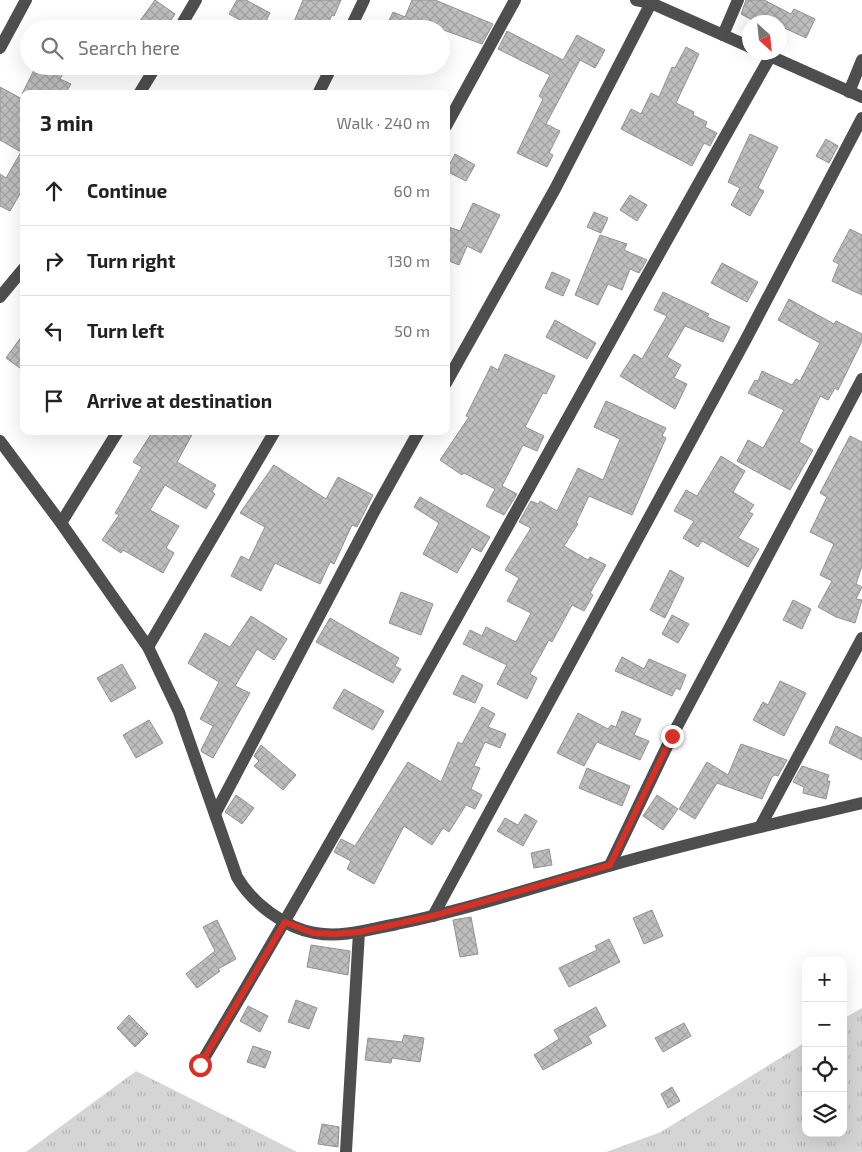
<!DOCTYPE html>
<html lang="en">
<head>
<meta charset="utf-8">
<style>
	body { margin:0; font-family:"Exo 2",sans-serif; background:#f6f6f6; color:#222 }
	.controls { position:absolute; right:15px; bottom:15px; display:grid; overflow:hidden; border-radius:10px; box-shadow:0 5px 20px #0002 }
	.controls button { width:45px; height:45px; display:grid; place-items:center; padding:0; border:0; border-bottom:1px solid #e0e0e0; background:#fff; color:#222; font:25px sans-serif }
	.compass { position:absolute; left:742px; top:15px; width:45px; height:45px; border-radius:50%; background:#fff; box-shadow:0 5px 20px #0002; rotate:153deg }
	.stop { position:absolute; width:15px; height:15px; margin:-11px; border:4px solid #d93025; border-radius:50%; background:#fff }
	.stop.end { background:#d93025; border-color:#fff; box-shadow:0 1px 5px #0008 }
	.list { margin:0; padding:0; list-style:none }
	h2 { display:flex; justify-content:space-between; align-items:center; height:65px; margin:0; padding:0 20px; font-size:21px }
	h2 small { font-size:16px; font-weight:400; color:#767676 }
	.list li { display:grid; grid-template-columns:32px 1fr auto; gap:15px; align-items:center; box-sizing:border-box; height:70px; padding:0 20px; border-top:1px solid #e0e0e0 }
	.list b { display:block; font-size:19px; white-space:nowrap }
	.list em { font-size:16px; font-style:normal; color:#767676 }
	.icon { flex:none; width:28px; height:28px; fill:none; stroke:currentColor; stroke-width:2; stroke-linecap:round; stroke-linejoin:round }
	.map { position:relative; flex:none; width:862px; height:1152px; overflow:hidden }
	.search { position:absolute; background:#fff; box-shadow:0 5px 20px #0002; left:20px; top:20px; width:430px; height:55px; display:flex; align-items:center; gap:12px; box-sizing:border-box; padding:0 18px; border-radius:28px; color:#767676; font-size:19px }
	.panel { position:absolute; background:#fff; box-shadow:0 5px 20px #0002; left:20px; top:90px; width:430px; height:345px; border-radius:10px }
	.map>svg:first-child { display:block }
	.grass { fill:url(#grass-tufts) }
	.building { fill:url(#building-cross-hatch); stroke:#929292 }
	.lines { fill:none; stroke-linecap:round; stroke-linejoin:round }
	.minor { stroke:#4e4e4e; stroke-width:12 }
	.route { stroke:#d93025; stroke-width:6 }
</style>
</head>
<body>
<div class="map">
<svg width="862" height="1152" viewBox="0 0 862 1152">
	<defs>
		<pattern id="grass-tufts" width="24" height="20" patternUnits="userSpaceOnUse" patternTransform="scale(1.25)"><rect width="24" height="20" fill="#d5d5d5"/><path d="M3 7l-1-3M5 7V3M7 7l1-3M15 17l-1-3M17 17v-4M19 17l1-3" fill="none" stroke="#b5b5b5"/></pattern>
		<pattern id="building-cross-hatch" width="8" height="8" patternUnits="userSpaceOnUse" patternTransform="scale(1.25)"><rect width="8" height="8" fill="#bebebe"/><path d="M0 0l8 8M0 8l8-8" fill="none" stroke="#a2a2a2"/></pattern>
	</defs>
	<rect width="100%" height="100%" fill="#fff"/>
	<g class="grass">
		<path d="M862,1008V1152H606L661,1132L806,1042V1133H843V1019Z"/>
		<path d="M136,1071L297,1152H26Z"/>
	</g>
	<g class="building">
		<path d="M155,0L175,14L165,29H134Z"/>
		<path d="M237,0H246L270,13L262,29H256L229,14Z"/>
		<path d="M303,0H341L334,16L332,15L325,29H291Z"/>
		<path d="M412,0H435L493,24L482,44L430,25L429,27L432,29H385L393,12L405,17Z"/>
		<path d="M746,0H764L791,14L794,9L815,19L806,38L780,26V22H756L741,14Z"/>
		<path d="M507,31L563,60L577,35L605,50L595,68L580,60L546,124L560,131L549,153L553,155L547,167L517,153L543,99L539,96L550,75L498,49Z"/>
		<path d="M686,47L699,54L676,103L694,112L693,115L707,122L705,127L717,133L710,146L704,143L692,166L621,129L631,109L641,114L651,93L659,97L672,67L675,68Z"/>
		<path d="M36,66H67L60,79L71,84L65,94H22Z"/>
		<path d="M0,87L24,100V187L10,211L0,206V174L6,178L21,152L0,140Z"/>
		<path d="M750,134L778,147L758,188L764,191L750,216L731,205L740,188L728,182Z"/>
		<path d="M826,139L838,146L829,163L816,156Z"/>
		<path d="M455,154L475,165L466,181L446,171Z"/>
		<path d="M630,195L647,205L637,221L620,210Z"/>
		<path d="M473,203L500,215L481,253L467,246L459,265L446,260V226L460,231Z"/>
		<path d="M594,212L608,218L601,233L587,227Z"/>
		<path d="M850,229L862,235V295L832,281L839,264L833,261Z"/>
		<path d="M600,235L627,244L624,250L647,260L639,273L630,269L622,290L608,284L598,305L575,295Z"/>
		<path d="M722,263L758,282L747,302L711,283Z"/>
		<path d="M552,272L570,280L563,296L545,288Z"/>
		<path d="M663,292L709,314L707,317L730,327L723,342L685,326L667,357L681,365L674,378L687,384L675,409L620,376L634,354L642,359L667,316L654,310Z"/>
		<path d="M789,299L834,324L836,321L862,334V341L838,390L835,388L828,400L820,396L799,442L813,450L790,490L737,461L748,440L763,448L784,410L748,393L755,380L758,381L762,371L792,385L796,379L800,381L820,343L778,320Z"/>
		<path d="M555,320L596,343L587,359L546,337Z"/>
		<path d="M24,333V371L6,358Z"/>
		<path d="M505,354L555,376L546,394L543,393L525,427L544,436L537,451L523,445L502,486L517,494L504,515L486,506L495,489L464,473L462,475L440,460L469,417L466,416L491,366L498,370Z"/>
		<path d="M606,401L666,428L662,436L666,438L632,515L589,496L576,523L578,524L564,546L588,560L590,557L606,565L590,593L593,595L584,611L572,605L552,642L549,640L530,674L537,678L527,699L497,684L507,665L463,644L470,630L482,636L486,627L516,642L531,613L507,601L519,578L505,570L531,528L519,522L531,501L538,504L540,501L557,511L578,468L603,480L620,439L594,427Z"/>
		<path d="M153,431H194L177,462L216,485L212,492L215,494L206,509L165,485L150,510L179,526L166,548L174,553L163,573L123,550L121,553L102,540L119,515L115,513L142,467L133,462Z"/>
		<path d="M850,436L862,442V566L856,584L862,587L856,599L862,600L855,623L836,617L818,607L832,581L820,575L834,544L810,532L827,497L820,493Z"/>
		<path d="M721,456L745,471L733,492L754,505L749,512L753,514L738,538L759,549L748,567L702,541L698,547L683,538L694,521L674,511L686,490L697,496Z"/>
		<path d="M274,465L326,499L338,477L373,495L357,527L352,525L334,564L330,562L320,584L275,563L261,591L231,576L241,556L249,560L265,527L240,513Z"/>
		<path d="M420,497L490,537L481,552L472,547L457,573L423,554L439,523L414,507Z"/>
		<path d="M670,570L684,578L665,618L650,610Z"/>
		<path d="M401,592L433,604L421,635L389,623Z"/>
		<path d="M793,600L811,609L802,629L783,620Z"/>
		<path d="M672,615L689,624L678,643L662,634Z"/>
		<path d="M251,616L287,639L274,660L257,649L235,686L250,693L213,758L202,752L201,750L213,726L200,719L219,682L188,663L205,633L230,647Z"/>
		<path d="M330,618L399,658L395,666L401,669L393,683L316,642Z"/>
		<path d="M622,657L644,669L649,659L686,675L680,690L676,688L672,696L615,671Z"/>
		<path d="M122,664L136,688L111,702L97,678Z"/>
		<path d="M462,675L483,685L475,703L453,694Z"/>
		<path d="M780,681L806,693L784,736L753,720L763,702L768,705Z"/>
		<path d="M344,689L384,711L373,730L333,708Z"/>
		<path d="M482,707L495,714L488,727L506,734L500,748L485,742L474,766L480,768L471,789L482,795L475,809L466,805L449,832L443,828L432,845L404,826L374,884L347,869L351,861L334,852L341,839L355,846L408,762L441,782L458,742L462,744Z"/>
		<path d="M622,711L641,719L634,735L649,741L640,760L597,742L584,766L557,753L578,713L608,729L611,725L616,727Z"/>
		<path d="M149,720L163,743L136,758L123,735Z"/>
		<path d="M836,726L862,738V760L829,743Z"/>
		<path d="M741,744L787,760L778,776L775,775L772,777L762,799L717,783L695,819L679,809L707,762L728,775Z"/>
		<path d="M261,745L296,775L283,790L254,766L259,761L254,756Z"/>
		<path d="M802,766L829,775L827,781H830L826,799L803,793L804,787L793,782Z"/>
		<path d="M587,768L630,786L622,806L579,788Z"/>
		<path d="M236,795L254,808L242,824L225,812Z"/>
		<path d="M657,795L678,809L663,830L643,816Z"/>
		<path d="M525,814L537,821L523,846L497,831L505,818L518,825Z"/>
		<path d="M549,849L552,865L534,868L531,853Z"/>
		<path d="M652,910L663,936L644,944L633,918Z"/>
		<path d="M471,917L478,954L460,957L453,920Z"/>
		<path d="M217,920L236,959L218,969L220,971L197,988L186,974L215,951L203,927Z"/>
		<path d="M609,939L620,962L569,987L559,968L597,950L595,946Z"/>
		<path d="M311,945L350,951L348,975L307,967Z"/>
		<path d="M296,1000L317,1008L309,1029L288,1022Z"/>
		<path d="M248,1006L268,1016L260,1032L240,1021Z"/>
		<path d="M596,1007L606,1026L588,1036L592,1043L543,1070L534,1055L559,1039L554,1030Z"/>
		<path d="M129,1015L148,1034L135,1047L117,1028Z"/>
		<path d="M684,1023L691,1036L663,1052L655,1038Z"/>
		<path d="M404,1035L424,1038L420,1062L392,1058L391,1063L365,1060L368,1038L402,1042Z"/>
		<path d="M253,1046L271,1052L265,1068L247,1062Z"/>
		<path d="M672,1087L680,1101L668,1108L661,1094Z"/>
		<path d="M322,1124L339,1127L338,1147L318,1144Z"/>
	</g>
	<g class="lines">
		<g class="minor">
			<path d="M636,0L651,3L750,47"/>
			<path d="M179,29L196,0"/>
			<path d="M350,29L364,0"/>
			<path d="M723,35L738,0"/>
			<path d="M0,48L26,0"/>
			<path d="M761,52L862,97"/>
			<path d="M849,92L862,60"/>
			<path d="M139,94L156,66"/>
			<path d="M318,94L332,66"/>
			<path d="M446,126L515,0"/>
			<path d="M0,297L24,268"/>
			<path d="M446,383L555,189L651,3"/>
			<path d="M0,441L61,523L148,647L179,712L237,877C252,903 285,928 315,933C343,938 370,929 397,924C469,909 538,886 609,866C692,842 778,823 862,803"/>
			<path d="M61,523L118,431"/>
			<path d="M148,647L275,431"/>
			<path d="M215,814L375,510L419,431"/>
			<path d="M760,827L862,638"/>
			<path d="M610,865L672,736L862,379"/>
			<path d="M433,916L745,341L862,118"/>
			<path d="M200,1065C398,734 579,392 770,57"/>
			<path d="M346,1151L359,932"/>
		</g>
	</g>
	<g class="lines">
		<path class="route" d="M200,1065L285,922L313,933L334,934L359,932L433,916L610,865L672,736"/>
	</g>
</svg>
<div class="controls">
<button>+</button>
<button>−</button>
<button><svg class="icon" aria-label="locate" viewBox="0 0 24 24"><circle cx="12" cy="12" r="6"/><path d="M12 2v4M12 18v4M2 12h4M18 12h4"/></svg></button>
<button><svg class="icon" aria-label="layers" viewBox="0 0 24 24"><path d="M12 4l9 5-9 5-9-5zM3 14l9 5 9-5"/></svg></button>
</div>
<svg class="compass" viewBox="-18 -18 36 36"><path d="M0-13l5 13h-10z" fill="#e53935"/><path d="M0 13l5-13h-10z" fill="#767676"/></svg>
<div class="stop" style="left:200px;top:1065px"></div>
<div class="stop end" style="left:672px;top:736px"></div>
<div class="search"><svg class="icon" aria-label="search" viewBox="0 0 24 24"><circle cx="10" cy="10" r="6"/><path d="M15 15l6 6"/></svg>Search here</div>
<section class="panel">
<h2>3 min<small>Walk · 240 m</small></h2>
<ul class="list">
<li><svg class="icon" aria-label="ahead" viewBox="0 0 24 24"><path d="M12 20V5M6 11l6-6 6 6"/></svg><div><b>Continue</b></div><em>60 m</em></li>
<li><svg class="icon" aria-label="right" viewBox="0 0 24 24"><path d="M7 20v-9h11M14 6l5 5-5 5"/></svg><div><b>Turn right</b></div><em>130 m</em></li>
<li><svg class="icon" aria-label="left" viewBox="0 0 24 24"><path d="M17 20v-9H6M10 6l-5 5 5 5"/></svg><div><b>Turn left</b></div><em>50 m</em></li>
<li><svg class="icon" aria-label="arrive" viewBox="0 0 24 24"><path d="M6 21V4h12l-3 4 3 4H6"/></svg><div><b>Arrive at destination</b></div></li>
</ul>
</section>
</div>
</body>
</html>
